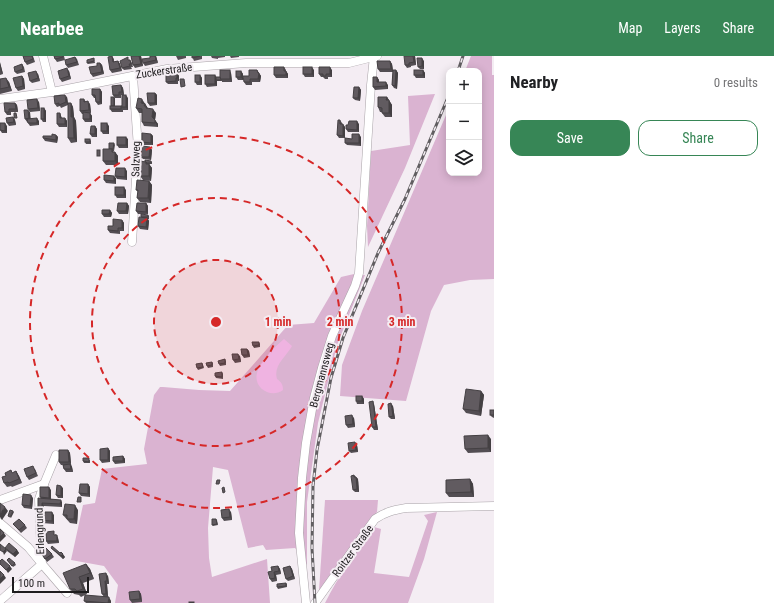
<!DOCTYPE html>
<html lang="en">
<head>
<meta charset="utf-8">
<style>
	body { margin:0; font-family:"Roboto Condensed",sans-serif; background:#f2f2f2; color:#202124 }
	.controls { position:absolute; right:12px; top:12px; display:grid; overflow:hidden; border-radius:8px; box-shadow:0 2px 10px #0003 }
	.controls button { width:36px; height:36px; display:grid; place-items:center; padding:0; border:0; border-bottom:1px solid #e0e0e0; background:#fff; color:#202124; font:20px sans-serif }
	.scale { position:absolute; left:12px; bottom:10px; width:77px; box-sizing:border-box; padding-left:4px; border:2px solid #1f1d1f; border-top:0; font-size:11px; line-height:14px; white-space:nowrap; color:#1f1d1f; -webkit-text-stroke:3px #f4edf3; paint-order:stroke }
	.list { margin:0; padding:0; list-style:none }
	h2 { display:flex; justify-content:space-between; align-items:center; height:52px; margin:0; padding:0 16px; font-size:17px }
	h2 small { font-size:13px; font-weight:400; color:#757577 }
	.actions { display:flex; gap:8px; padding:12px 16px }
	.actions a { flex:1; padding:9px 0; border:1px solid #378656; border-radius:12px; text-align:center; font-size:14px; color:#378656 }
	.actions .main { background:#378656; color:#fff }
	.icon { flex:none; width:22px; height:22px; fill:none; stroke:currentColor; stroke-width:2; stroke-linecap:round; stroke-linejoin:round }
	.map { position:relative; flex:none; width:494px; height:547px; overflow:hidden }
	header { display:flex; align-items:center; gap:24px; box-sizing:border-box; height:56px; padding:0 20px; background:#378656; color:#fff }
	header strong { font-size:19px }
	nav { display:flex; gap:22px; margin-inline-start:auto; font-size:14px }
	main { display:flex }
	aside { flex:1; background:#fff }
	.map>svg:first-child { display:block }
	.green { fill:#dab3d1 }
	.water { fill:#efb3e1 }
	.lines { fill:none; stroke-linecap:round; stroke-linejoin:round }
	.minor-casing { stroke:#a9a3a8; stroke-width:9 }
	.minor { stroke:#fff; stroke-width:8 }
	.rail-casing { stroke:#615e61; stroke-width:3 }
	.rail { stroke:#f4edf3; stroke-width:1.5; stroke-dasharray:4.5; stroke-linecap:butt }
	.wall { fill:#534e53 }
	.shaded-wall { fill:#444043 }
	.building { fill:#615b60; stroke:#444043 }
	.ring { fill:none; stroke:#d62828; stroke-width:2; stroke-dasharray:7 5 }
	.labels { text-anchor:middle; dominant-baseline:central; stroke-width:4; stroke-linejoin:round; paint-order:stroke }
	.street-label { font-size:11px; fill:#1f1d1f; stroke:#f4edf3 }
	.centre { fill:#d62828; stroke:#f4edf3; stroke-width:2 }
	.ring-label { font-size:12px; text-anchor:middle; font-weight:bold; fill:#d62828; stroke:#f4edf3; stroke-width:4; stroke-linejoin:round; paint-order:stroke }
</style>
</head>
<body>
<header>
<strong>Nearbee</strong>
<nav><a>Map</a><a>Layers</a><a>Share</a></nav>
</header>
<main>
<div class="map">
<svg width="494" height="547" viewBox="0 0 494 547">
	<rect width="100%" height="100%" fill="#f4edf3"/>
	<g class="green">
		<path d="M471,0H492V19H494V223L470,224L444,229L431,255L406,345L340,340L342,309L362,255L449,52V117H479V15H465Z"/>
		<path d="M435,38L405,112L368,191L367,170L371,95L410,89L408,40Z"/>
		<path d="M354,218L365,219L337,289L318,367L307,446V509L295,492L266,494L263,489L248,492L228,414L213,411L208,472L209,502L212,521L267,503L270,547H115L118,529L104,510L71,504L83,449L95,447L102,413L147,408L144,393L154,339L160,331H163L199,334L230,335L288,269L314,267L341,221Z"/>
		<path d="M325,444H378L377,456L319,535Z"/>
		<path d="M437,456L424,503L408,547H325C339,519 356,496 374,471L381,473L374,517L409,521L428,465L424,459Z"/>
	</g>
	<path class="water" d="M284,283L292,290C286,301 273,309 277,323C281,326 283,328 283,334C271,343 253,332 257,317C260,304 274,292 284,283Z"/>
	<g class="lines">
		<g class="minor-casing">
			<g id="minor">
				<path d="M43,0L52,36"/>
				<path d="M0,43L52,36L167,13L246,7H349L377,0"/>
				<path d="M132,186L138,92L133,20"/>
				<path d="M56,399L44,428L39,443L41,495L42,508L67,537"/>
				<path d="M0,444L44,428"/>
				<path d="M0,467L28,491L42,508L1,544"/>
				<path d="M306,547L299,477L302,422L306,387L314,342L322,312L332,280L355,230L359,217L371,29L374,0"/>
				<path d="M315,547L375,463C385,456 394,454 406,452L494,450"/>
			</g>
		</g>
		<use href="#minor" class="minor"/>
		<g class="rail-casing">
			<g id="rail">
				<path d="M458,15L463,0"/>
				<path d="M315,547L312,492L313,430L317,394L331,322L343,282L378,197L405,143L449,39"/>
			</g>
		</g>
		<use href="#rail" class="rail"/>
	</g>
	<g class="wall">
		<path d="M23,0H33L35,6L27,9L25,6Z"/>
		<path d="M54,0H64L65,4L57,6L55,3Z"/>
		<path d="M112,0L114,3V6L118,5L120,8L122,15L112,17L110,14Z"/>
		<path d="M131,0H141L143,10L135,12L133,9Z"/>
		<path d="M150,0H156L158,7L145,10L143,7L150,2Z"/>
		<path d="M176,0H186V2L178,4Z"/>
		<path d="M192,0H202V3L194,5Z"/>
		<path d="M211,0H225V1L218,2V3L212,2Z"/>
		<path d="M230,0H239V1L231,2Z"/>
		<path d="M415,0L416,9L411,10V11L407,12L405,9Z"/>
		<path d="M75,1L77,3L79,9L68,12L66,9Z"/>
		<path d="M94,2L95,7L88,8L87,7Z"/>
		<path d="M130,4L132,7L133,11H131L132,13L124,14L122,12Z"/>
		<path d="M390,5L392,8L393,14H396L398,17L397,33L394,32L392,29L393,16H380L378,13Z"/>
		<path d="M424,5V13H420L418,11Z"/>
		<path d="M0,6L3,18L0,19Z"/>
		<path d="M100,7L102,9L104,18L93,21L91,18Z"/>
		<path d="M22,8L24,11L25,16L17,18L15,16Z"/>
		<path d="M284,11L286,14V15L288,18V22H276L274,19Z"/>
		<path d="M257,14L261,20L260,26H252V29H246L244,26L249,20Z"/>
		<path d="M314,14V21H305L303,18Z"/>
		<path d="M332,14V21H328V23H325L323,21H321L319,18Z"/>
		<path d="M423,14L425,17V22H416L414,19Z"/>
		<path d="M69,15L71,23L62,26L60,23Z"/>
		<path d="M241,15L243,18V24H238L236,21Z"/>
		<path d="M177,17L179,20V25H178V28H168L166,26Z"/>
		<path d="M231,17L232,26H222V25H217V30L207,31L205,28L215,19L216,21H220Z"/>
		<path d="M38,18L40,25L32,27L30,25Z"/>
		<path d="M200,19L202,22V29H197L195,26Z"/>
		<path d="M22,20L24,23L25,33L18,35L16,32Z"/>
		<path d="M377,21L379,24V26L388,29V33L375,34L373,31Z"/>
		<path d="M0,23L9,26L12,35L0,38Z"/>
		<path d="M121,29L123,32L124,39H121V42H115L113,39Z"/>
		<path d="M359,31L361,34L360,45L355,44L353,42Z"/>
		<path d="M100,33L102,36V48L98,49L96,46L95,42H94L92,39Z"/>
		<path d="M155,37L157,39V49L150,50L148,47Z"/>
		<path d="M67,41L68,47H71L73,51L74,61L76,65L77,86L71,87L68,82V49L61,52L60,50L57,51L55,48Z"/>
		<path d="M387,41L392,49V61H385L382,57V56H380L378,51Z"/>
		<path d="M115,42V50H121L128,42V54H123V56H112L110,53Z"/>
		<path d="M84,43L86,46L90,48L91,57H90L92,60V66H85L83,63V58H82L80,55Z"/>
		<path d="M39,46L40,55L30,56L28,53Z"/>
		<path d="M15,47L17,49L18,56H11V59H7L5,56Z"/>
		<path d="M145,47L148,53L156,57L155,64L158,68V71L144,70L142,66V57H139L136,52Z"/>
		<path d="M44,52L46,55V66H43L41,63Z"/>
		<path d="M30,56V63L39,65V69L30,70L28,67L27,65V66L25,63Z"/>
		<path d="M60,57L61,60L62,62H65L67,65V71H59L57,68Z"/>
		<path d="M13,61L15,64L16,69L9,70L7,67Z"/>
		<path d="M340,64L342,67V68L345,71V82H339L337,79Z"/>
		<path d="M359,68V76H348L346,73L348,69Z"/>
		<path d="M7,70V77H2L0,74Z"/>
		<path d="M95,70L97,73V81H92L90,78Z"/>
		<path d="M109,70V78H103L101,75Z"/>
		<path d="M151,78L153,80V89H144L142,86Z"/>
		<path d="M56,79L58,81L57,87L45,85L43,82L52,80Z"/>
		<path d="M361,81V90L347,89L345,87L352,83Z"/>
		<path d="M90,83L91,85V88H86L85,86Z"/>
		<path d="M128,83V92H119L117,89Z"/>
		<path d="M114,87L115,89L114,95H113L114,96H115L118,100V109H106L103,105L109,93Z"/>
		<path d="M150,91L152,94L151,104L143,103L141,101Z"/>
		<path d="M151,105L152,106V108H149L152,112L151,125L143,124L140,120L145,106Z"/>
		<path d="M127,115V124L117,123L115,120Z"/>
		<path d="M116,122V128L106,127L104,124Z"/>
		<path d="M149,125L152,129L151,147L140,146L137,142L138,136L136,134Z"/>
		<path d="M126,134V142H117L115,139Z"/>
		<path d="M127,147L129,150L128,158H119L117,155Z"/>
		<path d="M146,147L148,150V158H138L136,155Z"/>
		<path d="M110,154L112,157L111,161H104L102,158Z"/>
		<path d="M148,159L149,160V163H148L149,165L148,174L140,173L138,170L142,161H141Z"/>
		<path d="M122,164L124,167V175H120V178L110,177L108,174L113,170Z"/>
		<path d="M260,287V291L254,292L253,290Z"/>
		<path d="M247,293L249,295L250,301L244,302L242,299Z"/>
		<path d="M240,300L241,306L235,307L233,304Z"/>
		<path d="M225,303L226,305V309L220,310L219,308Z"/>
		<path d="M212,306L213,307V311L208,312L207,310Z"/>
		<path d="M202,307L203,309L204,312L198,314L197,312Z"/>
		<path d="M223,317V323L216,322L215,320Z"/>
		<path d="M481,335L484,339L481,360L466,357L463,353Z"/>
		<path d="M362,340L364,343V348H357L356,345Z"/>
		<path d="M374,348L378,374H374L372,371Z"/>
		<path d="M393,350L395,363H391L389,361Z"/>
		<path d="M494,354V362L492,361L490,359Z"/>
		<path d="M354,362L355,371L348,372L346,369Z"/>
		<path d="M491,383V396L468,397L465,393Z"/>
		<path d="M357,389L358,396L351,397L349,395Z"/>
		<path d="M108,392L110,395V406L102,407L100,404Z"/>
		<path d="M68,394L70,397L71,408L72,411L73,416H66L64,413L63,409H61L59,406Z"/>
		<path d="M123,400L125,403V407L115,408L113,405Z"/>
		<path d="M90,404V407H84L83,405Z"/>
		<path d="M35,413L38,420L29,424L27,421Z"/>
		<path d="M16,415L19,420L22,427L12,431L11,430L7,431L4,427L13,417Z"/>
		<path d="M354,419L358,423L359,436H355L353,434Z"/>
		<path d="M470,423L473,428L474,441H449L446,437Z"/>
		<path d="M88,428L90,431V441L81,440L79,437Z"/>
		<path d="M63,432V442H58L56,439Z"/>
		<path d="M51,434V443L62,446V451L44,450V455H40L38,452L41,442L40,441Z"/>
		<path d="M33,442L32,453L24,452L22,449Z"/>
		<path d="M78,454L77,468L70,467L63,459Z"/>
		<path d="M231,456L232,464L224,465L222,462Z"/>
		<path d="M54,459V468L42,467L41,464Z"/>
		<path d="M216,463L217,464L218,469L213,470L212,469Z"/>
		<path d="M13,468L25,469L27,472L21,477Z"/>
		<path d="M56,478V479L58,482L59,487L48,488L46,485Z"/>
		<path d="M5,492L17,494L19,497L15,501L7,495Z"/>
		<path d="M51,492L60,497L65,501L63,503L53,494Z"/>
		<path d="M41,497L52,498L54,501L47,506Z"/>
		<path d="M7,504L15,507L16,509L13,511Z"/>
		<path d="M86,508L90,513L94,523L83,527L87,538L81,541L79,539L74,538L70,533Z"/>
		<path d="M278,510L280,513L281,518L276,519L277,525L272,526L270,523L272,515Z"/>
		<path d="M290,510L292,513L295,523L288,525L286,523Z"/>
		<path d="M99,518L108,520L109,528H107L108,541H105L111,545V547H86L84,545L104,541L102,538Z"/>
		<path d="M286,527L287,528V531L278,533L277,531Z"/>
		<path d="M139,535L141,538L142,546L132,547L130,544Z"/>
	</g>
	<g class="shaded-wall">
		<path d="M139,0H141L143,10L141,8Z"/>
		<path d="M155,0H156L158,7L156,4Z"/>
		<path d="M413,0H415L416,9L414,6Z"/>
		<path d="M422,2L424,5V13L422,10Z"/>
		<path d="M118,5L120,8L122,15L120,12Z"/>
		<path d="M390,5L392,8L393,16L391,13Z"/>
		<path d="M0,6V7L3,18L1,15L0,10Z"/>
		<path d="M100,7L102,9L104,18L102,16Z"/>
		<path d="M312,11L314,14V21L312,18Z"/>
		<path d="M330,11L332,14V21L330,18Z"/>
		<path d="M67,12L69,15L71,23L69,20Z"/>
		<path d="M230,14L231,17L232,26L230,23Z"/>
		<path d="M257,14L261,20L260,26L258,23Z"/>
		<path d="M396,14L398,17L397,33L395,30Z"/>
		<path d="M423,14L425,17V22L423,19Z"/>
		<path d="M36,15L38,18L40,25L38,22Z"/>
		<path d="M241,15L243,18V24L241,21Z"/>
		<path d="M286,15L288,18V22L286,19Z"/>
		<path d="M177,17L179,20V25L177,22Z"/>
		<path d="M200,19L202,22V29L200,26Z"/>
		<path d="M215,19L217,22L216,24L217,25V30L215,28Z"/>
		<path d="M22,20L24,23L25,33L23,30Z"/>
		<path d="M377,21L379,24V28L377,26Z"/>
		<path d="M6,22L9,26L12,35L9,31Z"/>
		<path d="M386,26L388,29V33L386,30Z"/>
		<path d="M121,29L123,32L124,39L122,36Z"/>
		<path d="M359,31L361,34L360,45L358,42Z"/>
		<path d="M100,33L102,36V48L100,46Z"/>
		<path d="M155,37L157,39V49L155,47Z"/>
		<path d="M65,39L67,41L68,49L66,46Z"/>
		<path d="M126,39L128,42V54L126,51Z"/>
		<path d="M114,41L115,42V53L114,52Z"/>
		<path d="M387,41L392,49V61L389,57L386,44Z"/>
		<path d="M37,43L39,46L40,55L38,52Z"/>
		<path d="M142,43L149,54V57L141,47Z"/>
		<path d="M88,45L90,48L91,57L89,54Z"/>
		<path d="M15,47L17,49L18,56L16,53Z"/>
		<path d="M71,47L73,51L74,61L76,65L77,86L74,82L71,61Z"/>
		<path d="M44,52L46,55V66L44,63Z"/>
		<path d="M153,53L156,57L155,64L158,68V71L152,61Z"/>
		<path d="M28,54L30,56L31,65L29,62Z"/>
		<path d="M60,57L61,60L62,65L60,62Z"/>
		<path d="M90,57L92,60V66L90,63Z"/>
		<path d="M13,61L15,64L16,69L14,66Z"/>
		<path d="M37,62L39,65V69L37,67Z"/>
		<path d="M65,62L67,65V71L65,68Z"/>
		<path d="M357,65L359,68V76L357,74Z"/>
		<path d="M5,67L7,70V77L5,75Z"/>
		<path d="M107,67L109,70V78L107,75Z"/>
		<path d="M343,68L345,71V82L343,80Z"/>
		<path d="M95,70L97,73V81L95,78Z"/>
		<path d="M151,78L153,80V89L151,87Z"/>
		<path d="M359,78L361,81V90L359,87Z"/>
		<path d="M56,79L58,81L57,87L56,84Z"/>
		<path d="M126,81L128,83V92L126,89Z"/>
		<path d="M150,91L152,94L151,104L149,101Z"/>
		<path d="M115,96L118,100V109L115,105Z"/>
		<path d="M149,108L152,112L151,125L149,120Z"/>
		<path d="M125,112L127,115V124L125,121Z"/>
		<path d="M114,120L116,122V128L114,125Z"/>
		<path d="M149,125L152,129L151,147L148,142Z"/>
		<path d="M124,131L126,134V142L124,139Z"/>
		<path d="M127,147L129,150L128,158L126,155Z"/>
		<path d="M146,147L148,150V158L146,156Z"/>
		<path d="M110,154L112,157L111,161L109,158Z"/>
		<path d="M147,162L149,165L148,174L146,171Z"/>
		<path d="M122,164L124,167V175L122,172Z"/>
		<path d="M247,293L249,295L250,301L248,299Z"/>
		<path d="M238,298L240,300L241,306L239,303Z"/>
		<path d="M481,335L484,339L481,360L479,355Z"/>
		<path d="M362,340L364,343V348L362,345Z"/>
		<path d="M373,345L374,348L378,374L376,371Z"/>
		<path d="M391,347L393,350L395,363L393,360Z"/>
		<path d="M352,359L354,362L355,371L353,368Z"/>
		<path d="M488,379L491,383V396L488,392Z"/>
		<path d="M355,386L357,389L358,396L356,394Z"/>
		<path d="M108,392L110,395V406L108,404Z"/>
		<path d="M68,394L70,397L71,408L69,406Z"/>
		<path d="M123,400L125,403V407L123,405Z"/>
		<path d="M70,408L72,411L73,416L71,413Z"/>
		<path d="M16,415L19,420L22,427L19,423Z"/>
		<path d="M356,421L358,423L359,436L357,433Z"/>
		<path d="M470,423L473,428L474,441L471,436Z"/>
		<path d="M88,428L90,431V441L88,438Z"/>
		<path d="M61,430L63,432V442L61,440Z"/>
		<path d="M49,431L51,434V445L49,442Z"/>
		<path d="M31,439L33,442L32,453L30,450Z"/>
		<path d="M61,444L62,446V451L60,448Z"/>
		<path d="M42,447L44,450V455L42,453Z"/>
		<path d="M75,449L78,454L77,468L74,463Z"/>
		<path d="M5,451L8,455L2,464L0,461V458Z"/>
		<path d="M229,453L231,456L232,464L230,461Z"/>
		<path d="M13,455L14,456L11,462L10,461Z"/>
		<path d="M52,456L54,459V468L52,465Z"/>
		<path d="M4,477L6,480L0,486V481Z"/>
		<path d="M57,479L58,482L59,487L57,485Z"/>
		<path d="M6,493L7,495L4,499L3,496Z"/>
		<path d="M17,494L19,497L15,501L13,498Z"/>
		<path d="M63,498L65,501L63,503L61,500Z"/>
		<path d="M86,508L90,513L94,523L90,517Z"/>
		<path d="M10,510L12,513L8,517L6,514Z"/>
		<path d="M278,510L280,513L281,518L279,515Z"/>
		<path d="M290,510L292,513L295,523L293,520Z"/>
		<path d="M274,516L276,519L277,525L275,522Z"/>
		<path d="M106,517L108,520L109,528L107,525Z"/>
		<path d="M4,519L6,522L0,528V523Z"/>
		<path d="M79,521L83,527L87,538L83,533Z"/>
		<path d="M105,525L107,528L108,541L106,538Z"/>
		<path d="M139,535L141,538L142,546L140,543Z"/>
		<path d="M109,541L111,545V547H108Z"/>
	</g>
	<g class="building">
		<path d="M23,0H32L33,3L25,6Z"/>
		<path d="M54,0H63V1L55,3Z"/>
		<path d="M112,0L113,6L118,5L120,12L110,14L108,1Z"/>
		<path d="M131,0H139L141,8L133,9Z"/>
		<path d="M150,0H155L156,4L143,7L142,3L150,2Z"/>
		<path d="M192,0H200L192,2Z"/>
		<path d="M404,0H413L414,6L409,7V9H405Z"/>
		<path d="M75,1L77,6L66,9L65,4Z"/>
		<path d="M128,1V4H130L131,8H129L130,10L122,12L120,5Z"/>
		<path d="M94,2V5L87,7V4Z"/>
		<path d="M417,2H422V10L418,11Z"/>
		<path d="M377,5H390L391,13H378Z"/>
		<path d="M97,7H100L102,16L91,18L89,11L97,10Z"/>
		<path d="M22,8L23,13L15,16L14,11Z"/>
		<path d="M274,11H284V15H286V19H274Z"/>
		<rect x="303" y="11" width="9" height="7"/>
		<path d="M319,11H330V18H326V20H323V18H319Z"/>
		<path d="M67,12L69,20L60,23L58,15Z"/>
		<rect x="220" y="14" width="10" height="9"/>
		<path d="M249,14H257L258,17H259L258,23H250V26H244L243,20H249Z"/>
		<path d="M393,14H396L395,30L392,29Z"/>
		<rect x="414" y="14" width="9" height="5"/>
		<path d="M36,15L38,22L30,25L28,17Z"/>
		<rect x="236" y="15" width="5" height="6"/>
		<path d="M177,17V22H176V25L166,26V18Z"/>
		<rect x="195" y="19" width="5" height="7"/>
		<rect x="205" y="19" width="10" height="9"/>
		<path d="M22,20L23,30L16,32L13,22Z"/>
		<path d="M216,21H220L221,24H216Z"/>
		<path d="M373,21H377V26H386V30L373,31Z"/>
		<path d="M6,22L9,31L0,33V23Z"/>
		<path d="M180,23H184L185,30L181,31Z"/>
		<path d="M121,29L122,36H119V39H113L112,30Z"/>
		<path d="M354,31H359L358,42H353Z"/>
		<path d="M92,33H100V46H96L95,39H92Z"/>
		<path d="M147,37H155V47H148Z"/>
		<path d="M65,39L66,46L59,49V47L55,48L54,40Z"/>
		<rect x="122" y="39" width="4" height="12"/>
		<rect x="111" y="41" width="3" height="9"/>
		<path d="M378,41H387L386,44H389V57H382V52L378,51Z"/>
		<path d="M138,42L142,43L141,47L145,48L144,50H146V52L153,53L152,61L155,64V67L142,66V53L136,52Z"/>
		<path d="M37,43L38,52L28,53L27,44Z"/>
		<path d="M80,43H84V46L88,45L89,54L80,55Z"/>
		<path d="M4,47H15L16,53H9V56H5Z"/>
		<path d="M68,47H71V61H73L74,82H68Z"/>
		<rect x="110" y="50" width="11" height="3"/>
		<rect x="41" y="52" width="3" height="11"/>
		<path d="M24,54H28L29,62L25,63Z"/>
		<path d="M83,56L90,57V63H83Z"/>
		<path d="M14,57H16L17,62H14Z"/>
		<path d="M57,57H60V62H65V68H57Z"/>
		<path d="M13,61L14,66L7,67L6,62Z"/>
		<path d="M37,62V67H28L27,63Z"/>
		<path d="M338,64H340V68H343V80L337,79Z"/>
		<path d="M349,65H357V74L346,73V69H348Z"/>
		<path d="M0,67H5V75L0,74Z"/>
		<rect x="101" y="67" width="6" height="8"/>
		<path d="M91,70H95V78H90Z"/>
		<path d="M142,77L151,78V87L142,86Z"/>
		<path d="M52,78L56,79V84L43,82V80H52Z"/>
		<path d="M352,78H359V87H345V82L352,83Z"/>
		<rect x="117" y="81" width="9" height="8"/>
		<rect x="85" y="83" width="5" height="3"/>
		<path d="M109,87H114L113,93H109Z"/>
		<path d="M142,90L150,91L149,101H141Z"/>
		<path d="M103,93H112V96H115V105H103Z"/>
		<rect x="97" y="94" width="3" height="6"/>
		<path d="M145,104L151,105V107H147L146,106H145Z"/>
		<path d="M140,105L146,106V108H149V120H140Z"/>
		<path d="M116,112H125V121L115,120Z"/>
		<path d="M104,119L114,120V125L104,124Z"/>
		<path d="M137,124L149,125L148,142H137L138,134H136Z"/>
		<rect x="115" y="131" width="9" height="8"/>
		<path d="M118,147H127L126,155H117Z"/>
		<path d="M137,147H146V156L136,155Z"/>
		<path d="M102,154H110L109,158H102Z"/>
		<path d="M141,158L148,159V161H141Z"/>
		<path d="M139,161L147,162L146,171L138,170Z"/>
		<path d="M113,163L122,164V172H118V175L108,174V170H113Z"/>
		<path d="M252,286H259V289L253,290Z"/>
		<path d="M241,293H247L248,299H242Z"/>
		<path d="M232,298H238L239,303L233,304Z"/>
		<path d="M225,303V307L219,308L218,305Z"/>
		<path d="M212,306V309L207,310L206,307Z"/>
		<path d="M202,307L203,311L197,312L196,308Z"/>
		<path d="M222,316V321L215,320V317Z"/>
		<path d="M466,333L481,335L479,355L463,353Z"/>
		<rect x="356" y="340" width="6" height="5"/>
		<path d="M373,345L376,371H372L369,346Z"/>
		<path d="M391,347L393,360L389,361L388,348Z"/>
		<rect x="490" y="354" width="4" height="5"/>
		<path d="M352,359L353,368L346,369L345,360Z"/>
		<path d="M488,379V392L465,393L464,380Z"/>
		<path d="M355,386L356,394L349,395L348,387Z"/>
		<path d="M108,392V404H100V393Z"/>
		<path d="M59,394H68L69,406H59Z"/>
		<path d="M123,400V405H113V401Z"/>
		<path d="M83,402H89V406L83,405Z"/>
		<path d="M70,408L71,413H64L63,409Z"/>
		<path d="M33,410L36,417L27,421L24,413Z"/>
		<path d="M11,414L12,417L16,415L19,423L9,427L8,426L4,427L2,421L6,420L5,417Z"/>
		<path d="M354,419V421H356L357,433L353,434L351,420Z"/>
		<path d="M470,423L471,436L446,437V424Z"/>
		<path d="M217,424H220L219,428H216Z"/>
		<path d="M80,428H88V438L79,437Z"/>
		<path d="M57,429L61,430V440L56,439Z"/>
		<path d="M40,431H49V442L40,441Z"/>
		<path d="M224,431L225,436L223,437L222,432Z"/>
		<path d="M23,438L31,439L30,450L22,449Z"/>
		<path d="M78,441H81V446H77Z"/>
		<path d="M38,442L61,444L60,448L42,447V453L38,452Z"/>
		<path d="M0,447L5,451L0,458Z"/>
		<path d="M65,448L75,449L74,463H67V459H63Z"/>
		<path d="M229,453L230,461L222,462L221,454Z"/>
		<path d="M10,454L13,455L10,461L8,460Z"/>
		<path d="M45,456H52V465L41,464V457L45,458Z"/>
		<path d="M19,463L25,469L19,474L13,468Z"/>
		<path d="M212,463H216L217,468L212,469Z"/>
		<path d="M0,473L4,477L0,481Z"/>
		<path d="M54,475V479H57V485H46V476Z"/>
		<path d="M9,487L17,494L13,498L5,492Z"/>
		<path d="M0,488L6,493L3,496L0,494Z"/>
		<path d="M52,490L60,497L61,496L63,498L61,500L51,492Z"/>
		<path d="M45,491L52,498L45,503L41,497Z"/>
		<path d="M9,502L15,507L12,510L7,504Z"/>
		<path d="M2,503L10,510L6,514L0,508V505Z"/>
		<path d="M86,508L90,517L79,521L83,533L77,535L75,533H70L63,517Z"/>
		<path d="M278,510L279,515L274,516L275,522L270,523L268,516L272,515L271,511Z"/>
		<path d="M290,510L293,520L286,523L283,512Z"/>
		<path d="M0,515L4,519L0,523Z"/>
		<path d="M106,517L107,525H105L106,538H102L99,518Z"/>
		<path d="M286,527V530L277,531V528Z"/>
		<path d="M139,535L140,543L130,544L129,536Z"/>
		<path d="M85,539L109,541L108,547L84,545Z"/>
		<rect x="189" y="546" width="5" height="1"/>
	</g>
	<circle cx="216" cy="266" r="62" fill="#d62828" fill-opacity=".12"/>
	<g class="ring">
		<circle cx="216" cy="266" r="62"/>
		<circle cx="216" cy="266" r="124"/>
		<circle cx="216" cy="266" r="186"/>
	</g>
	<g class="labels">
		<g class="street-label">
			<text transform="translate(164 15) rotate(-8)">Zuckerstraße</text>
			<text transform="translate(136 103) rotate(-89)">Salzweg</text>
			<text transform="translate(322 319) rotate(-75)">Bergmannsweg</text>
			<text transform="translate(40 475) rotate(-92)">Erlengrund</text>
			<text transform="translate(353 495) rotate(-54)">Roitzer Straße</text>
		</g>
	</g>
	<circle cx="216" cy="266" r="6" class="centre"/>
	<g class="ring-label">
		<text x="278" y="270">1 min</text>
		<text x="340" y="270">2 min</text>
		<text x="402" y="270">3 min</text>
	</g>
</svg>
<div class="controls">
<button>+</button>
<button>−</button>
<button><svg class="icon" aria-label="layers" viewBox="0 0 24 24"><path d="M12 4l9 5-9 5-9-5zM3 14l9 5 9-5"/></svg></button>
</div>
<div class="scale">100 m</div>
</div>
<aside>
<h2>Nearby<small>0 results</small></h2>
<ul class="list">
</ul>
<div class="actions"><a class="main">Save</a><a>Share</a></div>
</aside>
</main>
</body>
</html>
